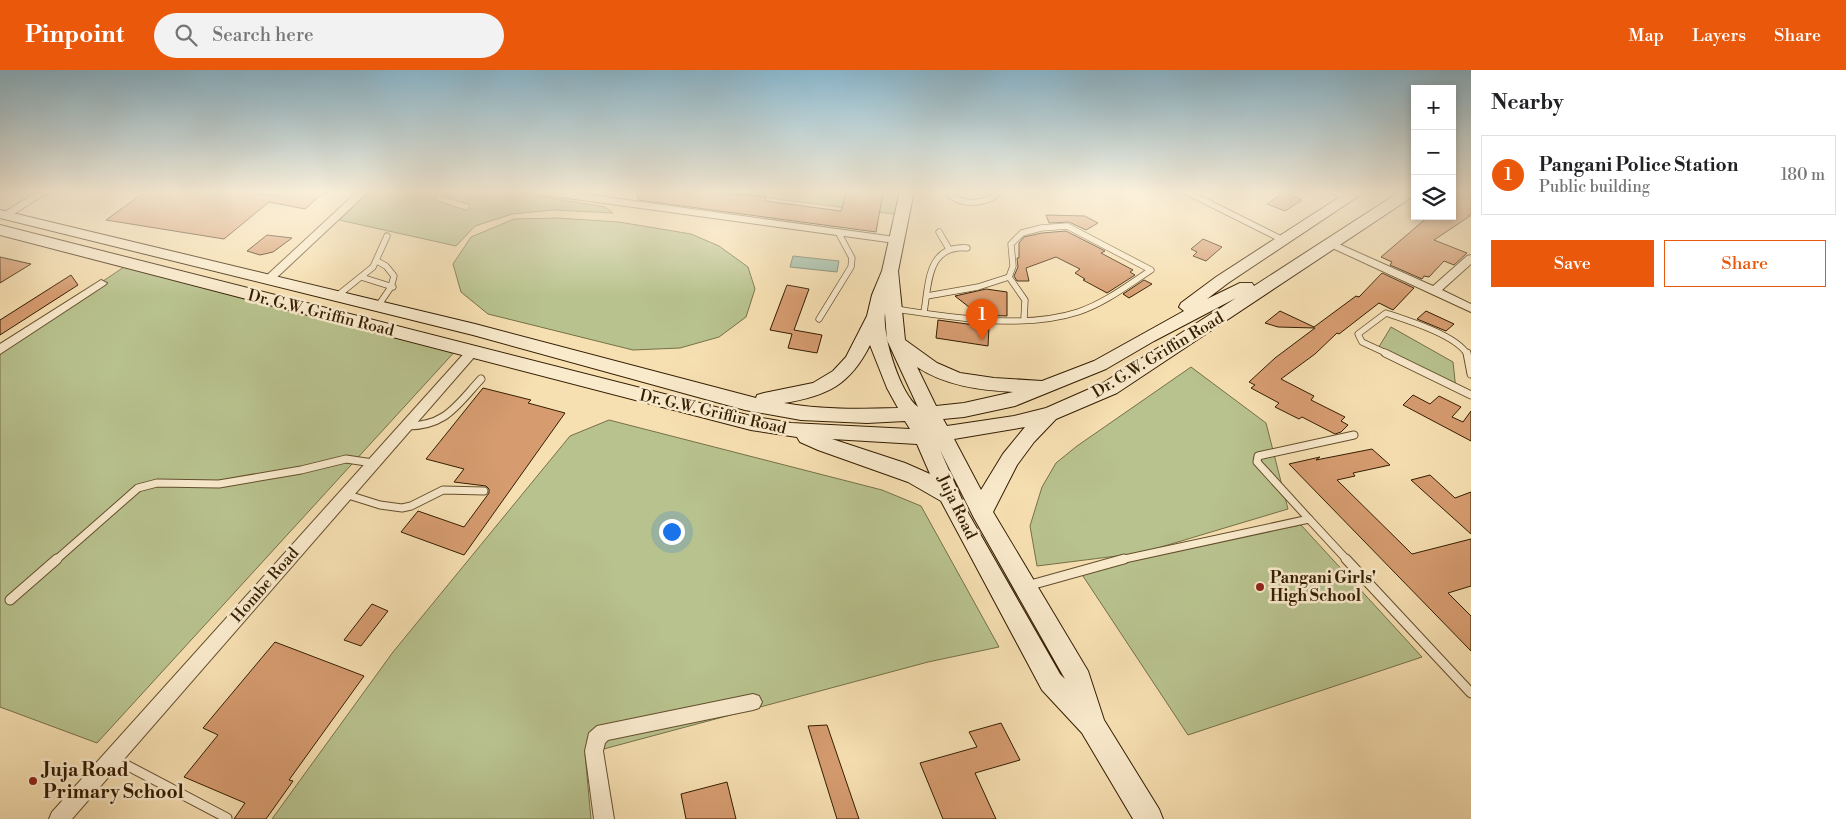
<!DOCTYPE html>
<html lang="en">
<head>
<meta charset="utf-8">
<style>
	body { margin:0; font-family:"Libre Bodoni",serif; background:#f2f2f2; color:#202124 }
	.controls { position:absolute; right:15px; top:15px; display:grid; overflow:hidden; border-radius:0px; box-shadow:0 2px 8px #0003 }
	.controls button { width:45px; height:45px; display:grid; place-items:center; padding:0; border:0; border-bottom:1px solid #e0e0e0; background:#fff; color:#202124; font:25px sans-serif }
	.you { position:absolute; left:671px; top:461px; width:18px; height:18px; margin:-12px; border:4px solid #fff; border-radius:50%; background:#1a73e8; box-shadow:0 0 0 8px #1a73e833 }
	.badge { display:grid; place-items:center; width:32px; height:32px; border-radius:50%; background:#ea580c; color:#fff; font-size:16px; font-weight:700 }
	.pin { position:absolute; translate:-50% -41px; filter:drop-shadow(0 1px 2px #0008) }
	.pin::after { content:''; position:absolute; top:26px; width:18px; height:15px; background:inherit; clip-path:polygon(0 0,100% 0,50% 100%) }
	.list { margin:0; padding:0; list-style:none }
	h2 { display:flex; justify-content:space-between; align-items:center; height:65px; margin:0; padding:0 20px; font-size:21px }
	h2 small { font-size:16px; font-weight:400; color:#757577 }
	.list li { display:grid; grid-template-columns:32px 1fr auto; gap:15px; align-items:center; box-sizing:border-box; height:80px; margin:0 10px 10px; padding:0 10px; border:1px solid #e0e0e0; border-radius:0px }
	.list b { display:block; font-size:19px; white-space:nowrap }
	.list p { margin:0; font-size:16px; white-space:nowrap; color:#757577 }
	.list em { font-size:16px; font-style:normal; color:#757577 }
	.actions { display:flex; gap:10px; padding:15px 20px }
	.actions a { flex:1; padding:11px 0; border:1px solid #ea580c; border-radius:0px; text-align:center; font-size:18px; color:#ea580c }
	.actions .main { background:#ea580c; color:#fff }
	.icon { flex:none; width:28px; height:28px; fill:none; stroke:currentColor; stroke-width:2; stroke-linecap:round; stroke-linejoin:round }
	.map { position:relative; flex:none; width:1471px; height:749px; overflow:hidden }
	header { display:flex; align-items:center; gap:30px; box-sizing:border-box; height:70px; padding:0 25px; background:#ea580c; color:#fff }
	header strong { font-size:24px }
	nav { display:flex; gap:28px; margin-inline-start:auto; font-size:18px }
	.search { width:350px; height:45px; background:#f2f2f2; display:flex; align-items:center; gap:12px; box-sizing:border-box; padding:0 18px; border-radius:28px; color:#757577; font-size:19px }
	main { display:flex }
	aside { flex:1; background:#fff }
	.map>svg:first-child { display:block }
	.green { fill:#b8c28e; stroke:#767047 }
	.water { fill:#9dbda9; stroke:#737d65 }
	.building { fill:#d69c70; stroke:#341d00 }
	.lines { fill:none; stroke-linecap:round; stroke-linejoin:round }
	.lane-far2-casing { stroke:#644e2c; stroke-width:7 }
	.lane-far1-casing { stroke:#644e2c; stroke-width:9 }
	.lane-casing { stroke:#644e2c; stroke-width:11 }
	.street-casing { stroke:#644e2c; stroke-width:2 }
	.secondary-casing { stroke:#341d00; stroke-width:2 }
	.lane-far2 { stroke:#f9eacc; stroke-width:5.5 }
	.lane-far1 { stroke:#f9eacc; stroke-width:7 }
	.lane { stroke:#f9eacc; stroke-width:9 }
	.street { fill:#f9eacc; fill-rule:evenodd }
	.secondary { fill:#f9eacc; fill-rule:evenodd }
	.poi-dot { fill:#8f2418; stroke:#f9eacc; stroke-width:2 }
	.labels { text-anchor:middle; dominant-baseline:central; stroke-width:5; stroke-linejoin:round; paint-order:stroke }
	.street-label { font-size:16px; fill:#341d00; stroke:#f9eacc }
	.poi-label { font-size:16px; font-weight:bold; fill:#341d00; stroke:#f9eacc; text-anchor:start }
	.near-poi-label { font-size:19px; font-weight:bold; fill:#341d00; stroke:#f9eacc; text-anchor:start }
</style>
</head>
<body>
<header>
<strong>Pinpoint</strong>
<div class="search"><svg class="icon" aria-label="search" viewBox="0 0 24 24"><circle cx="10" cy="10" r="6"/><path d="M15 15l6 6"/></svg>Search here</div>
<nav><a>Map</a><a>Layers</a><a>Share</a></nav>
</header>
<main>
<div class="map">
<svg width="1471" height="749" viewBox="0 0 1471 749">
	<rect width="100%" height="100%" fill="#f6dfb1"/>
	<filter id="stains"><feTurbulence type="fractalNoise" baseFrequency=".004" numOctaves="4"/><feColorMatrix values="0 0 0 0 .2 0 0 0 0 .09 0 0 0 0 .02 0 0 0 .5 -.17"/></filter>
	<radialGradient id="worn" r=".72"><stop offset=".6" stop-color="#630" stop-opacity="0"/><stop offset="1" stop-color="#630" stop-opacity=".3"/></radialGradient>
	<g class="green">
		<path d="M370,121H507L605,137L613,143L554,140L512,144L475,156L456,176L339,150Z"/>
		<path d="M714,121H907L901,145Z"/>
		<path d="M557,148L619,152L691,164L719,176L748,197L755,219L746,247L719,267L680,278L633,280L488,244L461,222L453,194L471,167L514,149Z"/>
		<path d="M130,193L458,278L97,673L0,637V280Z"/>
		<path d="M1391,257L1453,292L1456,320L1429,308L1377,280Z"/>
		<path d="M1191,297L1266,353L1288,439L1141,483L1037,496L1030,456L1042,417L1056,393L1077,376Z"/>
		<path d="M609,350L882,420L921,436L999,577L928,592L585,684L591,749H272L393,582L570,366Z"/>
		<path d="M1301,455L1422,587L1188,665L1079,500Z"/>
	</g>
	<path class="water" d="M793,186L839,191L837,202L790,197Z"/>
	<g class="building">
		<path d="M146,121H242L275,126L282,121H326L305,139L269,132L224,169L106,150Z"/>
		<path d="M638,121H696L744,126L745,125L766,127L765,131L841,141L847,121L883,123L876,162L638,130Z"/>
		<path d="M1284,122L1302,130L1285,141L1267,134Z"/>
		<path d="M1462,122L1471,126V144L1468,146H1470L1434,170L1467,183L1454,195L1444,191L1429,207L1424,206L1422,209L1390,195L1392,192L1381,187L1429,146H1452V129Z"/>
		<path d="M1046,145L1085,146L1098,153L1086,160L1069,152L1049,153Z"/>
		<path d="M1066,161L1105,181L1101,183L1133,200L1130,202L1135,205L1107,223L1083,210L1085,209L1075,203L1080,199L1056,187L1026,198L1029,211H1017L1014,206L1018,197L1017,188H1019V173L1024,167L1042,163Z"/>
		<path d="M267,165L292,168L273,182L260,185L247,181Z"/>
		<path d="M1203,169L1222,177L1206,191L1193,186L1197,182L1191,179Z"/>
		<path d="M0,187L31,194L0,213Z"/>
		<path d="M1382,203L1414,218L1393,240L1379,233L1339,264L1337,263L1315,284L1281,309L1314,326L1311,330L1345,347L1341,351L1348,355L1341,362L1335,364L1302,347L1299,349L1275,337L1279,333L1251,318L1255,315L1249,312L1275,288L1315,258L1278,257L1265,253L1280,241L1314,257L1356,226L1359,227Z"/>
		<path d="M71,205L78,215L0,265V250Z"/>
		<path d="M1144,210L1152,214L1129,228L1123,224Z"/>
		<path d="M787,215L809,219L794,260L822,265L817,283L788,278L792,264L770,260Z"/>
		<path d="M986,219L1007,222V246L979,245L955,226Z"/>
		<path d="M1426,241L1454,254L1446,261L1417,249Z"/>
		<path d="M938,250L989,257L988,276L936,268Z"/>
		<path d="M483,318L531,330L528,333L565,343L464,485L401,462L418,441L464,457L489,423V419L486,416L454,412L464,399L426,389Z"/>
		<path d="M1413,325L1430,334L1439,326L1461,337L1452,347L1463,352L1471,341V371L1403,335Z"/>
		<path d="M1372,379L1390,395L1353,403L1355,406L1337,410L1412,484L1471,469V516L1448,523L1471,546V581L1289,394L1320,387L1316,390Z"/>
		<path d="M1430,405L1455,428L1471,422V464L1411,410Z"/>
		<path d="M372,534L388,541L361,576L344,570Z"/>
		<path d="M275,572L364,606L289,710L293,711L266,749H234L245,733L184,707L218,665L203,658Z"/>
		<path d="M1001,653L1020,690L975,703L996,749H943L920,693L977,677L969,662Z"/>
		<path d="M827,655L859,749H837L808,656Z"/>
		<path d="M727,712L736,749H686L681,724Z"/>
	</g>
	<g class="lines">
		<g class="lane-far2-casing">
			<g id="lane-far2">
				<path d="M442,121L439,128L466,137"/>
				<path d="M951,121V126C964,135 982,134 995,126L993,121"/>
				<path d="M1185,121L1283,170"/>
				<path d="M1333,121L1347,129"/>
				<path d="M939,162L949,179"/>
				<path d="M377,191L386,196L394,206L391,217L378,236"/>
				<path d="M361,207L393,217"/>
				<path d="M337,226L373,197L387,166"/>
				<path d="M927,226L978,217L1009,207"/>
				<path d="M895,239C951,247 1023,260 1078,242C1105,233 1128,215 1151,200L1067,156L1041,158L1022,163L1011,174L1013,196L1009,207L1025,230L1024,249"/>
				<path d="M924,242C929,213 927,175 967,178"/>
				<path d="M819,249L851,197L852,188L838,162"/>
				<path d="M1388,284L1362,272L1358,264L1386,243C1407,250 1456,265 1467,284"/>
			</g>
		</g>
		<g class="lane-far1-casing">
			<g id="lane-far1">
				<path d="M1385,283L1471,325"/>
				<path d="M1467,283L1471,304"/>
				<path d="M405,356C445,357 456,336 481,309"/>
				<path d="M345,424L380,435L402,438L411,436L443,420L484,421"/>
				<path d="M1309,449L1257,392L1258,386L1354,365"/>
				<path d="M56,490L138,418L157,413L219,414L301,400L346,389L373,393"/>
				<path d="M1120,490L1309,449L1347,490"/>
			</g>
		</g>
		<g class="lane-casing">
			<g id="lane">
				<path d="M1346,489L1471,623"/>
				<path d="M1027,516L1124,489"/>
				<path d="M10,530L57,489"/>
				<path d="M113,688L227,748"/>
			</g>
		</g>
		<g class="street-casing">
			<g id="street">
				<path d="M38,121H50L9,147L5,148L0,145Z"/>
				<path d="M358,121H369L273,211H265L263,209L265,207Z"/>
				<path d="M533,121H562L895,167L900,170L895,173L538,124Z"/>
				<path d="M1332,171L1433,216L1467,186L1471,185V194L1442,220L1471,234V242L1328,176L1327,174L1328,172Z"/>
				<path d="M101,210L107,213L105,215L0,284V274Z"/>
				<path d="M472,278L478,282L476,285L72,749H49L52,742L468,279Z"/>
				<path d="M753,624L759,626L762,632L759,638L753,640L608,670L605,673L603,681L614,749H594L585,681L589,663L597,656Z"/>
			</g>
		</g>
		<g class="secondary-casing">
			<path id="secondary" d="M900,121H914L898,201L905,270L937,293L960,303L994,308L1042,311L1094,291L1184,241L1179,237L1181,233L1216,207L1349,121H1366L1228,213L1207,229L1240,213H1252L1254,216L1401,121H1415V125L1117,323L1056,349L1034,372L1017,395L993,442L1088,601L1104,650L1159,739L1163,749H1133L1082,663L1042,620L941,431L908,412L818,380L800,372L797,367L751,360L0,165V155L751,346L791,353L910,359L905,351L867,353L801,350L745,340L473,265L0,148V140L475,254L756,328L757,325L764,323L813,313L833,301L846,287L867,246L872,225L882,201ZM1236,228L1103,313L1046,338L1014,346L947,356L943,349L964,347L1015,336L1106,299L1154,271ZM885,243L887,270L918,337C900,323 882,266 885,243ZM870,275L887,318L898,338C860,339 821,340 784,333C827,326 850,315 870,275ZM917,297C946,316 980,320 1013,322L964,333L936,336ZM1025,357L1003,384L981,420L954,369ZM832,369L917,374L930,404L905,393ZM940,380L974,448L1065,609L1060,604L967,441Z"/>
		</g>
		<use href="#lane-far2" class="lane-far2"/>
		<use href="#lane-far1" class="lane-far1"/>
		<use href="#lane" class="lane"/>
		<use href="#street" class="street"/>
		<use href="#secondary" class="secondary"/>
	</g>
	<linearGradient id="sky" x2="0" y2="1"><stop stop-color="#8ab8cf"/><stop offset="0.54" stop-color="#fbf1dc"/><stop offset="1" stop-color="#fbf1dc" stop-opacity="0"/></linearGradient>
	<rect width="1471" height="226" fill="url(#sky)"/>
	<g class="poi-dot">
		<circle cx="1260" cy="517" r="5"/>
		<circle cx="33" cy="711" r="5"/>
	</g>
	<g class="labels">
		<g class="street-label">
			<text transform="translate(321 243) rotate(14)">Dr. G.W. Griffin Road</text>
			<text transform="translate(1158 285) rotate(-31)">Dr. G.W. Griffin Road</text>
			<text transform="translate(713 342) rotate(13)">Dr. G.W. Griffin Road</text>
			<text transform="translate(957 437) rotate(64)">Juja Road</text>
			<text transform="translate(265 515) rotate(-49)">Hombe Road</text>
		</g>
		<g class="poi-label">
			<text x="1270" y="508">Pangani Girls'<tspan x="1270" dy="18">High School</tspan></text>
		</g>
		<g class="near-poi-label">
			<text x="43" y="700">Juja Road<tspan x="43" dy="22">Primary School</tspan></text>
		</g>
	</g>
	<rect width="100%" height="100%" filter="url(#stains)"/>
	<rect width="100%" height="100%" fill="url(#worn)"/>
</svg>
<div class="controls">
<button>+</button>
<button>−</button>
<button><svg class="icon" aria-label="layers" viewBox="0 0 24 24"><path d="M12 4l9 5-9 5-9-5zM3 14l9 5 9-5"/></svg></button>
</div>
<div class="you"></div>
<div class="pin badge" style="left:982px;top:270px">1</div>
</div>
<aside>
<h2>Nearby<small></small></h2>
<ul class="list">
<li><span class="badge">1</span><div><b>Pangani Police Station</b><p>Public building</p></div><em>180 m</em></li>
</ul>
<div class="actions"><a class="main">Save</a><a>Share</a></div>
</aside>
</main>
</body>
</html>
